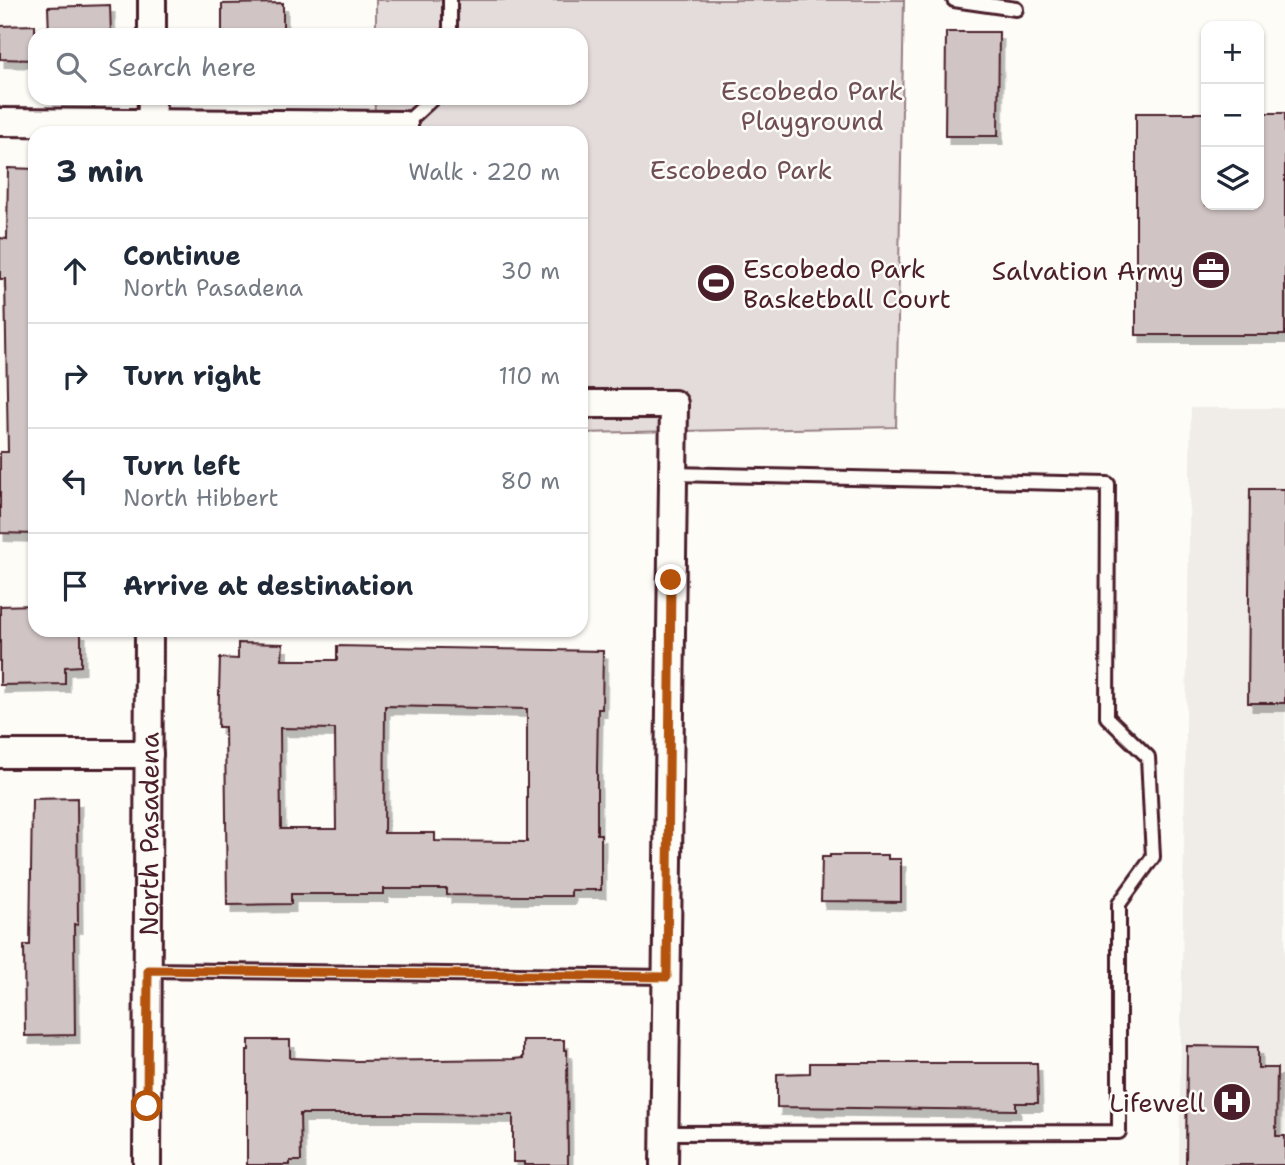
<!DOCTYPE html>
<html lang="en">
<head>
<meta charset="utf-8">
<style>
	body { margin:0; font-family:"Shantell Sans",sans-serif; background:#f6f6f7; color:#1f2937 }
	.controls { position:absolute; right:21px; top:21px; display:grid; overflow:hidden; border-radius:14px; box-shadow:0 2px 5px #0004 }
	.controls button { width:63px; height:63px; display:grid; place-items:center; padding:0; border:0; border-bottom:2px solid #e0e1e3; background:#fff; color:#1f2937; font:35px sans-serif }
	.stop { position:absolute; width:21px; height:21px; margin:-16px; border:5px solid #b45309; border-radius:50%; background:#fff }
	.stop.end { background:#b45309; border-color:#fff; box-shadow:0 2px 7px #0008 }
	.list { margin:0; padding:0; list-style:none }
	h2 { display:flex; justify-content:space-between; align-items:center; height:91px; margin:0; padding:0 28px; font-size:30px }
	h2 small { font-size:23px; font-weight:400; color:#747a83 }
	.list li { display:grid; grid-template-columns:46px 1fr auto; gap:21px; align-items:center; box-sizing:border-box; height:105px; padding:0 28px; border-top:2px solid #e0e1e3 }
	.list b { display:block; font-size:26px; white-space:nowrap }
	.list p { margin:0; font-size:23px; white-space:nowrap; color:#747a83 }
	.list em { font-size:23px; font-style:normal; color:#747a83 }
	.icon { flex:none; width:38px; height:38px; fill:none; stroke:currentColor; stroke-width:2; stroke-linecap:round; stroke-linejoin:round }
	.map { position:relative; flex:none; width:1285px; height:1165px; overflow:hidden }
	.search { position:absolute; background:#fff; box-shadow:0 2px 5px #0004; left:28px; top:28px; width:560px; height:77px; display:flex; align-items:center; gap:18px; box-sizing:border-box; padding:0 24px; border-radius:21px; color:#747a83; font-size:26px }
	.panel { position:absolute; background:#fff; box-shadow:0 2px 5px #0004; left:28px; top:126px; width:560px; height:511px; border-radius:21px }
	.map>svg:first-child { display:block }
	.built { fill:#f0ece8 }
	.green { fill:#e3dcda; stroke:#967e82; stroke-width:2 }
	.building { fill:#d0c5c4; stroke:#4a1f2b; stroke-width:2; fill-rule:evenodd; filter:url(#shadow) }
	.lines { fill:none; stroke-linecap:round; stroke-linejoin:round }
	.lane-casing { stroke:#4a1f2b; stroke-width:18 }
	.street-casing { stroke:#4a1f2b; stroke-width:32 }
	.lane { stroke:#fdfcf7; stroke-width:12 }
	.street { stroke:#fdfcf7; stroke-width:26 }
	.route { stroke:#b45309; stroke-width:9 }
	.labels { text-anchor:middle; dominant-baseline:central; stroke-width:5; stroke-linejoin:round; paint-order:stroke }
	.park-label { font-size:26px; fill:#704e57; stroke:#fdfcf7 }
	.poi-label { font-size:26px; fill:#4a1f2b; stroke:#fdfcf7; text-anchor:end }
	.street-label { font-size:26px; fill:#4a1f2b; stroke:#fdfcf7 }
</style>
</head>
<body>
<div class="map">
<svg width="1285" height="1165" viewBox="0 0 1285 1165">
	<defs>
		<filter id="shadow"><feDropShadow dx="4.5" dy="8" stdDeviation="0" flood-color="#0004"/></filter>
	</defs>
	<rect width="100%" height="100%" fill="#fdfcf7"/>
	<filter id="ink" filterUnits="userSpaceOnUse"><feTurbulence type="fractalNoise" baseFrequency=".0143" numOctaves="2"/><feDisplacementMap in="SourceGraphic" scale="14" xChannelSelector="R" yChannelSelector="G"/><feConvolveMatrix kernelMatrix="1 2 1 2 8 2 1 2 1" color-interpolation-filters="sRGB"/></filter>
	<g filter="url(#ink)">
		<path class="built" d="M1191,408H1285V1165H1179Z"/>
		<path class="green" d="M376,0H904L896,427L581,433V133H374L375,98H581V35H376Z"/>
		<g class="building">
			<path d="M283,3V35H222V4Z"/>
			<path d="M110,5L111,35H49L48,7Z"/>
			<path d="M35,25V60L0,59V26Z"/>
			<path d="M946,32H999L998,136H945Z"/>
			<path d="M1136,113H1206V205H1259V113H1285V335H1136Z"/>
			<path d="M8,168L35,169V534L0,533V452H8L5,279H0V238L7,239Z"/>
			<path d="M1250,489H1285V703H1248Z"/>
			<path d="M35,605V630H81V666L65,667V684L0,685V606Z"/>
			<path d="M238,643L283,644L282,660H337V646L603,651L602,709H598L597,767V834H601V890H571V896H521L447,895V889H384V894H291V904L227,905L225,727H218L220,658L238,659ZM385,706L527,709V842L435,841V833H384ZM280,728L335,729L336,829H281Z"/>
			<path d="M77,798L78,925L74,924L75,1035L25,1036L24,945H30L32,799Z"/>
			<path d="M830,855H888V859H901V902L821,901L822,857H830Z"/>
			<path d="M249,1040H290V1058L357,1061L513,1059L523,1058V1040H564V1050H567L568,1165H524V1162H513V1115L424,1114H300L301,1161H290V1165H247V1050H249Z"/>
			<path d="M1187,1046L1258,1047V1068H1277L1276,1136H1285V1165H1186Z"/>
			<path d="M810,1063H1037L1038,1103H1016V1110L777,1107V1074L810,1073Z"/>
		</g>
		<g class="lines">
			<g class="lane-casing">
				<g id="lane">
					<path d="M450,0V35"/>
					<path d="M954,0L1016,9"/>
					<path d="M404,125L433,98"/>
					<path d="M148,970L667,977"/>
					<path d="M665,1133L1119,1132V904L1153,857L1148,757L1107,717L1108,484L673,474"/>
				</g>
			</g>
			<g class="street-casing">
				<g id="street">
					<path d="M152,35V0"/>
					<path d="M0,122L404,125V133"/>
					<path d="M151,133L152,98"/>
					<path d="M581,404H674L664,1165"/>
					<path d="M0,754H149"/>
					<path id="s1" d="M147,1165L149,630"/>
				</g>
			</g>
			<use href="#lane" class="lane"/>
			<use href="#street" class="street"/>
		</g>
	</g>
	<g class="lines" filter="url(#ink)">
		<path class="route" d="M147,1106L148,970L667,977L671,580"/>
	</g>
	<defs>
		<g id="office-disc" transform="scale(2.0125)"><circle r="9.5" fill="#4a1f2b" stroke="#fdfcf7"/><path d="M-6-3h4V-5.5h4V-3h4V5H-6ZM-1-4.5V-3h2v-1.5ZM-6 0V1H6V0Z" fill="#fff"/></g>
		<g id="stadium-disc" transform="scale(2.0125)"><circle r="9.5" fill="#4a1f2b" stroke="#fdfcf7"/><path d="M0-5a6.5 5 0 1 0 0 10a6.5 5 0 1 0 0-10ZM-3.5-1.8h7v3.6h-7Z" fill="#fff"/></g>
		<g id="hospital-disc" transform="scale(2.0125)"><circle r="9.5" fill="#4a1f2b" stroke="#fdfcf7"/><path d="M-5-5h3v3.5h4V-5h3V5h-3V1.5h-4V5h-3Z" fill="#fff"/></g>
	</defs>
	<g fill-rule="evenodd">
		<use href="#office-disc" x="1211" y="270"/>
		<use href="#stadium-disc" x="716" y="283"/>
		<use href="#hospital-disc" x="1232" y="1102"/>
	</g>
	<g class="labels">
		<g class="park-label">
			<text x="812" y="90">Escobedo Park<tspan x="812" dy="30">Playground</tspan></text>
			<text x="741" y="169">Escobedo Park</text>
		</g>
		<g class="poi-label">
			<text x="743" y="268" text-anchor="start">Escobedo Park<tspan x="743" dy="30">Basketball Court</tspan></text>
			<text x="1184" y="270">Salvation Army</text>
			<text x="1205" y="1102">Lifewell</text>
		</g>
		<g class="street-label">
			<text stroke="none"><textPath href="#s1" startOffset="331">North Pasadena</textPath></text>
		</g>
	</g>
</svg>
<div class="controls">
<button>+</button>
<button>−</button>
<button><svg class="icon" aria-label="layers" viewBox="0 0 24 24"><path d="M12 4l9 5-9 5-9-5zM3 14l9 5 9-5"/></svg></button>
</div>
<div class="stop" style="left:147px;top:1106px"></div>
<div class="stop end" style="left:671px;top:580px"></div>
<div class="search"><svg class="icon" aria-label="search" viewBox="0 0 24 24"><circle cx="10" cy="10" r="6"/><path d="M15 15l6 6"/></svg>Search here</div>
<section class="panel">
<h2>3 min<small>Walk · 220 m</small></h2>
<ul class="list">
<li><svg class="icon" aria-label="ahead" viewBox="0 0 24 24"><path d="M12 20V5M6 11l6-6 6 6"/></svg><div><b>Continue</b><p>North Pasadena</p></div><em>30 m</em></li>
<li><svg class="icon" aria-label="right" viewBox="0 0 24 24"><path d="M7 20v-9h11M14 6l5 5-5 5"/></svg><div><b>Turn right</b></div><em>110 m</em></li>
<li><svg class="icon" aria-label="left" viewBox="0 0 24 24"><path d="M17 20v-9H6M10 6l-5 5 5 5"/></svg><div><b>Turn left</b><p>North Hibbert</p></div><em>80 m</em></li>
<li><svg class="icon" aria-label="arrive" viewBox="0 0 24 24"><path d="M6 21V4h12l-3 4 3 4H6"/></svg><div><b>Arrive at destination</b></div></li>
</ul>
</section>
</div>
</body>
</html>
